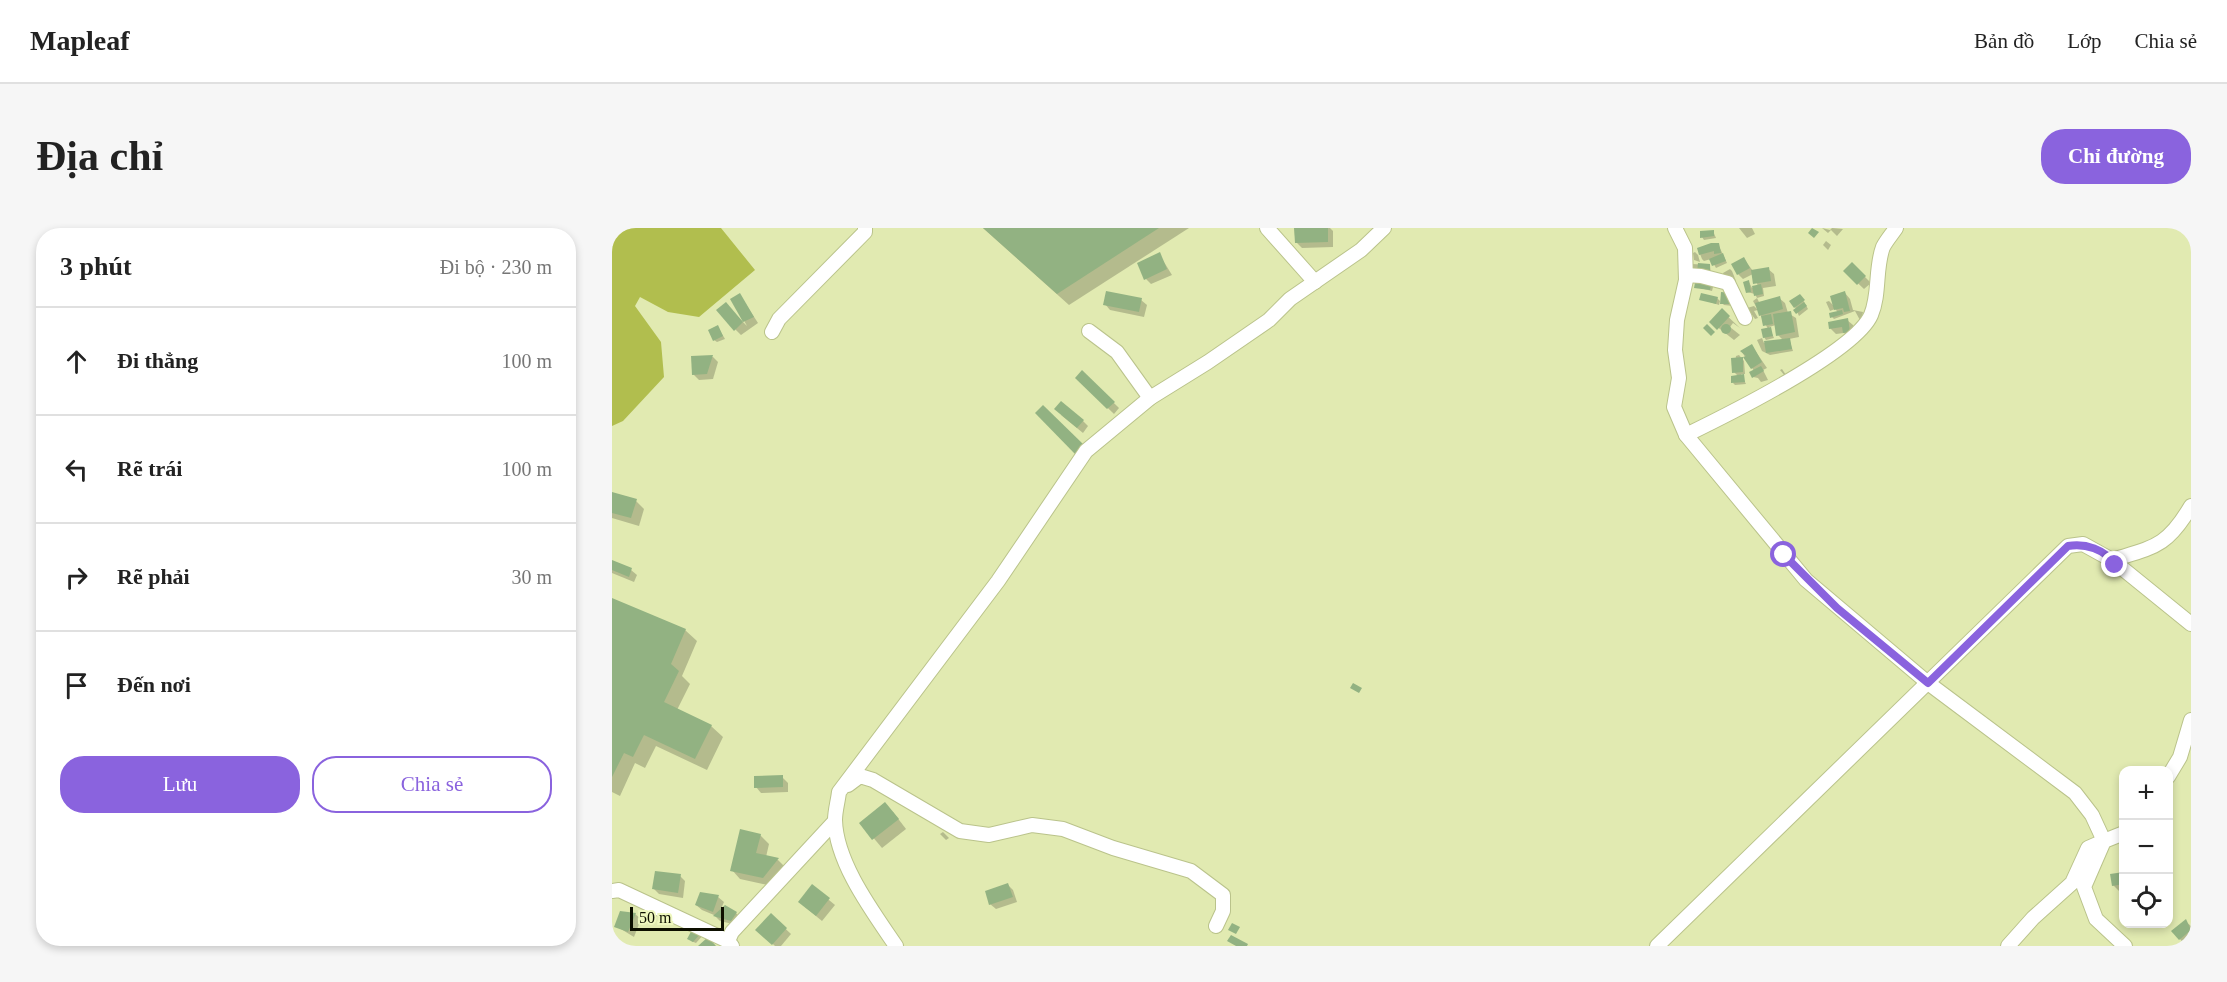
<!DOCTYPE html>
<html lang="vi">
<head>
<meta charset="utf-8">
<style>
	body { margin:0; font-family:"Times New Roman",serif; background:#f6f6f6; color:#222 }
	.controls { position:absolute; right:18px; bottom:18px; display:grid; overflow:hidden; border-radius:12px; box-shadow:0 3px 9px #0003 }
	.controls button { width:54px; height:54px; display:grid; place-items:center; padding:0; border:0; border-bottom:2px solid #e0e0e0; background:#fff; color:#222; font:30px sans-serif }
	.scale { position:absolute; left:18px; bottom:15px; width:94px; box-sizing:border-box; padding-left:6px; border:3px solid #0d0f00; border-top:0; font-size:16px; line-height:21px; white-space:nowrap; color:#0d0f00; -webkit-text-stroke:4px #eef7be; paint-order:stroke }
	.stop { position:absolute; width:18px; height:18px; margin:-14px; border:4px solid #8a63de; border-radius:50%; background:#fff }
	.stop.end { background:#8a63de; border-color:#fff; box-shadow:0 2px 6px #0008 }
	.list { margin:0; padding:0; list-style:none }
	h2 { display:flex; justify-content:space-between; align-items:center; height:78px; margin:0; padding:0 24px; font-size:26px }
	h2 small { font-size:20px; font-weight:400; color:#767676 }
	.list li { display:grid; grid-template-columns:39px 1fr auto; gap:18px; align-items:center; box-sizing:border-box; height:108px; padding:0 24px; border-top:2px solid #e0e0e0 }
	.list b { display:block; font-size:22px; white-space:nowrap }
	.list em { font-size:20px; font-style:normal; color:#767676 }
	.actions { display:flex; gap:12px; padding:18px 24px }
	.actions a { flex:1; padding:14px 0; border:2px solid #8a63de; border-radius:24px; text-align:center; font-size:21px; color:#8a63de }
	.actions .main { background:#8a63de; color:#fff }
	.icon { flex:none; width:33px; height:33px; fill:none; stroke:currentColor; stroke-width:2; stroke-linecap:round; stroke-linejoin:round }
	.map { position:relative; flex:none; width:1579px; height:718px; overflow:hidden; border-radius:24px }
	header { display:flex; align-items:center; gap:36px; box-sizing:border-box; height:84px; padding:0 30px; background:#fff; border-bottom:2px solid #e0e0e0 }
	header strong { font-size:28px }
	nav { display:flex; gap:33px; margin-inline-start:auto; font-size:21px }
	.intro { display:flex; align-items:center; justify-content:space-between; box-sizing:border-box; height:144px; padding:0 36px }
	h1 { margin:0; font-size:42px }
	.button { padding:15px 27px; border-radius:24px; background:#8a63de; color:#fff; font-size:21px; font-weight:700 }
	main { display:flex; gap:36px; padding:0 36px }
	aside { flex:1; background:#fff; border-radius:24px; box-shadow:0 3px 9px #0003 }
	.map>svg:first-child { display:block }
	.green { fill:#b1be4e }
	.shadow { fill:#0003 }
	.building { fill:#92b282 }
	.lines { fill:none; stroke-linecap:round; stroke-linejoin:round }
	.street-casing { stroke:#bac38b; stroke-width:16 }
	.street { stroke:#fff; stroke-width:14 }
	.route { stroke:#8a63de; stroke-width:8 }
</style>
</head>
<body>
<header>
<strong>Mapleaf</strong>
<nav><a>Bản đồ</a><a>Lớp</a><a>Chia sẻ</a></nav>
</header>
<div class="intro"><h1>Địa chỉ</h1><a class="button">Chỉ đường</a></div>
<main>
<aside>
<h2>3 phút<small>Đi bộ · 230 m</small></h2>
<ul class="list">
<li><svg class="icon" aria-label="ahead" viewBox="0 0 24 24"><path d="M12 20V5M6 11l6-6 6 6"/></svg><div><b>Đi thẳng</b></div><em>100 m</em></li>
<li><svg class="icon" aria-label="left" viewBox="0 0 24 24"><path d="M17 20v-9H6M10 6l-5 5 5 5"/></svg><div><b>Rẽ trái</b></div><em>100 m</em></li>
<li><svg class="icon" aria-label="right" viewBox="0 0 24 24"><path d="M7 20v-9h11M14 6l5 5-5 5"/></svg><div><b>Rẽ phải</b></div><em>30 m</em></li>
<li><svg class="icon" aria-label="arrive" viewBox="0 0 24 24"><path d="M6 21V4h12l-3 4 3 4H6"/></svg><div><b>Đến nơi</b></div></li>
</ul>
<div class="actions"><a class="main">Lưu</a><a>Chia sẻ</a></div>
</aside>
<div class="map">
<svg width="1579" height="718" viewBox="0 0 1579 718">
	<rect width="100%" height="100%" fill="#e1eab1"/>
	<path class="green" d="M0,0H109L143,42L87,89L56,84L28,69L23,78L49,114L52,149L11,193L0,198Z"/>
	<g class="shadow">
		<path d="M371,0H577L457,77Z"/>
		<path d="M684,0H718L721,3V19L690,20L684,14Z"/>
		<path d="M1127,0H1140L1143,6L1135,10Z"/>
		<path d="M1210,0L1218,2L1220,0L1231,1L1225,8L1219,2L1216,5Z"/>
		<path d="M1101,3L1104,10L1092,12L1090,9Z"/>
		<path d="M1214,13L1219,17L1216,22L1211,17Z"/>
		<path d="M1106,16L1115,35L1104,40L1099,31L1092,33L1086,27L1088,34L1082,32L1081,25L1083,24L1090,31L1086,21Z"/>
		<path d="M547,26L560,47L539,56L534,51Z"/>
		<path d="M1132,31L1141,43L1156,41L1162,46L1164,58L1151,60L1152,68L1145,70L1143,66L1135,64L1137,54L1140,60L1146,58L1141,46L1131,51L1126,46Z"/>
		<path d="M1080,36L1098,37L1099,47L1080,44Z"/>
		<path d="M1240,36L1259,55L1252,61L1233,43Z"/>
		<path d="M1118,41L1120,43L1124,53L1112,51L1111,45Z"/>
		<path d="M1102,55L1100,63L1084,59Z"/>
		<path d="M1233,65L1238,71L1241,82L1251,84L1249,94L1243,83L1222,91L1220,89L1226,84L1223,81L1218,83L1214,74L1217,73L1222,78Z"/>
		<path d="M1110,66L1121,78L1112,77L1108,73L1107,77L1089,71L1105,70L1110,75Z"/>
		<path d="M128,67L146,95L129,107L123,101L119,82L135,98L120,71Z"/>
		<path d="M1145,70L1148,76L1167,70L1173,75L1176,85L1184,90L1187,109L1177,111L1181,123L1158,127L1150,123L1145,112L1150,110L1152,115L1171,112L1166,107L1164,97L1157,99L1162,110L1154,112L1152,109L1156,101L1141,73Z"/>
		<path d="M1190,70L1196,81L1187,88L1183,79Z"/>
		<path d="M529,72L535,77L532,89L498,82L493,76Z"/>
		<path d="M1142,78L1146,82L1142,83L1146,90L1143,91L1135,80Z"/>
		<path d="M1110,83L1128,100L1121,95L1118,99L1128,107L1122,112L1099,94Z"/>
		<path d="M1235,92L1241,97L1243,109L1238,110L1232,105L1224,106L1218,100Z"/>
		<path d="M106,99L113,111L105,114L102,112Z"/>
		<path d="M1140,118L1155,140L1151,142L1156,152L1149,154L1146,150L1141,149L1142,143L1130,124Z"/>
		<path d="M1127,127L1132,133L1133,146H1129L1134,156L1123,157L1121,155L1126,148L1122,144L1124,128Z"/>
		<path d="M101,129L106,134L101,151L87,152L81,146L80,130Z"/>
		<path d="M1170,141L1174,147L1173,148L1168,142Z"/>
		<path d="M470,144L507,180L502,186L465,150Z"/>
		<path d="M449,187L471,193L476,198L471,205Z"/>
		<path d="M0,265L24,273L32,281L27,298L0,290Z"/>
		<path d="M0,334L19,342L25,347L22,354L0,345Z"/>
		<path d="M0,371L73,402L85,413L70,448L78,456L65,482L99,498L111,509L95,542L44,518L33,540L23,535L8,568L0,564Z"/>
		<path d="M170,549L176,555V564L149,565L144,559Z"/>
		<path d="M281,584L294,601L270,620L249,595Z"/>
		<path d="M331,604L337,610L334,612L328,606Z"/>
		<path d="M148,607L157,616L154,629L166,632L174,640L160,658L128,651L120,642Z"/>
		<path d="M1512,645V662L1507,663L1501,657Z"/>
		<path d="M68,648L73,653L71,670L47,666L42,661Z"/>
		<path d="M396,657L401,662L405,674L384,681L378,676Z"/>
		<path d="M200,658L223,677L210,693L193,679Z"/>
		<path d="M89,666L106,669L112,674L108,683L124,685L129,691L125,697L108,693L102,687L90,682L84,677Z"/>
		<path d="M23,686L29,691L22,709L4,698Z"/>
		<path d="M159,687L179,706L169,718H163L151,707Z"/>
		<path d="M1573,693L1579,698V713L1575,715L1577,718H1574L1561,703Z"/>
		<path d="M83,700L92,706L84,715L79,713Z"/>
	</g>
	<g class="building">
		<path d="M371,0H547L445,66Z"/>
		<path d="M682,0H716V14L683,15Z"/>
		<path d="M1200,0L1207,4L1202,10L1196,5Z"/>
		<path d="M1102,2V8L1088,10V3Z"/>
		<path d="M1099,15H1107L1109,25L1102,26V23L1087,27L1085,20Z"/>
		<path d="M548,24L555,41L532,52L525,35Z"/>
		<path d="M1111,25L1114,33L1100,38L1097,31Z"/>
		<path d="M1132,29L1138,40L1125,47L1119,36Z"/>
		<path d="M1240,34L1254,48L1245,57L1231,43Z"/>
		<path d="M1086,35L1098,36V45L1085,44Z"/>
		<path d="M1157,39L1159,53L1141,56L1139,42Z"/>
		<path d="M1084,49L1100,52L1098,62L1082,60Z"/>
		<path d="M1137,52L1139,64L1134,65L1131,54Z"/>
		<path d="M1149,56L1151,66L1142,68L1140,58Z"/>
		<path d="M494,63L530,70L527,84L491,77Z"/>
		<path d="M1233,63L1238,83L1232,84L1231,80L1222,82L1218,68Z"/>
		<path d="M1109,64L1120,65L1119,76H1108Z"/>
		<path d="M128,65L142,89L131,94L118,71Z"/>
		<path d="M1089,65L1106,69L1104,76L1087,72Z"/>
		<path d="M1188,66L1193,72L1182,80L1177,73Z"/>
		<path d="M1168,68L1171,81L1147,88L1143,75Z"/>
		<path d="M114,74L131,94L122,103L104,82Z"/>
		<path d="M1192,74L1195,78L1184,86L1181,82Z"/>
		<path d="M1110,80L1118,88L1105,102L1097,94Z"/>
		<path d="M1230,82L1231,86L1218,90L1217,85Z"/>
		<path d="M1179,83L1183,104L1164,108L1161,86Z"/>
		<path d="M1159,86L1161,96L1151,98L1149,88Z"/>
		<path d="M1236,90L1238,104L1231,105L1230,99L1217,101L1216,94Z"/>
		<circle cx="1114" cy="101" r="5"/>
		<path d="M1095,96L1103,104L1099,108L1091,100Z"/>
		<path d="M106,97L111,108L101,113L96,102Z"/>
		<path d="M1159,99L1161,108L1151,110L1149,101Z"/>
		<path d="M1178,110L1180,121L1154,125L1152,113Z"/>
		<path d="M1140,116L1150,134L1139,141L1131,129L1134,128L1128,123Z"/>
		<path d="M101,127L95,146L80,147L79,128Z"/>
		<path d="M1131,129V144L1120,145L1119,130Z"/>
		<path d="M1149,138L1152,143L1140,150L1137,144Z"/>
		<path d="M470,142L503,174L495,181L463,150Z"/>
		<path d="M1132,146L1133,154L1119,155V148Z"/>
		<path d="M449,173L472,192L465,200L442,181Z"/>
		<path d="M431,177L472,217L463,226L423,185Z"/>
		<path d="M0,264L25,271L19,290L0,285Z"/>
		<path d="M0,332L20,340L17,349L0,342Z"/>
		<path d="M0,370L74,401L59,436L67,443L52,474L100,497L83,531L32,507L21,529L12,525L0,549Z"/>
		<path d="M741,455L750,460L747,465L738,460Z"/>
		<path d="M171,547V559L142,560V548Z"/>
		<path d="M273,574L287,591L260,612L247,595Z"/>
		<path d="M128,601L149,606L144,625L167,630L151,650L118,643Z"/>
		<path d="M43,643L69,646L66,665L40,661Z"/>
		<path d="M1512,644V656L1500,658L1498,646Z"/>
		<path d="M396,655L401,669L377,677L373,663Z"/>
		<path d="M200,656L218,670L204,688L186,674Z"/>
		<path d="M88,664L107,667L101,684L83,677Z"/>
		<path d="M113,677L125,684L119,693L101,688Z"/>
		<path d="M8,683L24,685L16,704L2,699Z"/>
		<path d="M159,685L175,700L160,717L143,702Z"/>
		<path d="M1574,691L1579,702L1567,712L1559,703Z"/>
		<path d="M620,695L628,699L624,706L616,702Z"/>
		<path d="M82,698L91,703L81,714L75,711Z"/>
		<path d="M619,707L636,716L635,718H624L615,713Z"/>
		<path d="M96,709L104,718H86Z"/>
	</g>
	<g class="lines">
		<g class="street-casing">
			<g id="street">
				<path d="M655,0L703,54"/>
				<path d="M1063,0L1073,20L1074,52L1065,92L1063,122L1067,150L1062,179L1074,207L1194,352L1316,455L1463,565L1480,587L1492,613L1476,620L1460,655L1421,690L1396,718"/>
				<path d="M1074,47L1089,48L1116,55L1133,90"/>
				<path d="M477,103L505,124L538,170"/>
				<path d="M160,104L167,91L253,4V0"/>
				<path d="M1074,207C1113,188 1243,124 1259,87C1268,66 1263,40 1271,19C1274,13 1280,6 1284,0"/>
				<path d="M1500,332L1579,396"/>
				<path d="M1556,549L1568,529L1579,492"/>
				<path d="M236,557L248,548L261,552L348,603L377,607L420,597L451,601L501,620L579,643L611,667V683L604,698"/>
				<path d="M1512,605L1492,613L1472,659L1484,691L1513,718"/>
				<path d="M0,663L7,662L116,713L120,718"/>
				<path d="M116,713L120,704L223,593"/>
				<path d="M284,718C261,684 224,635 223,592C223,583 226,573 227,564L386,353L474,223L538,170L596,134L657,92L678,71L749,22L772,0"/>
				<path d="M1045,718L1456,318L1471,316L1500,332C1542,319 1555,319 1579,278"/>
			</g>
		</g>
		<use href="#street" class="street"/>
	</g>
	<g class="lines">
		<path class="route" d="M1172,327L1225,380L1316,455L1456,318C1473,315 1493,321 1503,337"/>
	</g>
</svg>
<div class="controls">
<button>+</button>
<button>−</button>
<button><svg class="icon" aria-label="locate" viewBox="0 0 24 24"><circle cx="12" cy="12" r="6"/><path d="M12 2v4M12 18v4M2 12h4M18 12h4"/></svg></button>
</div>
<div class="scale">50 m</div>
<div class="stop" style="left:1172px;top:327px"></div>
<div class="stop end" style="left:1503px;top:337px"></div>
</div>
</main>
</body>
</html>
